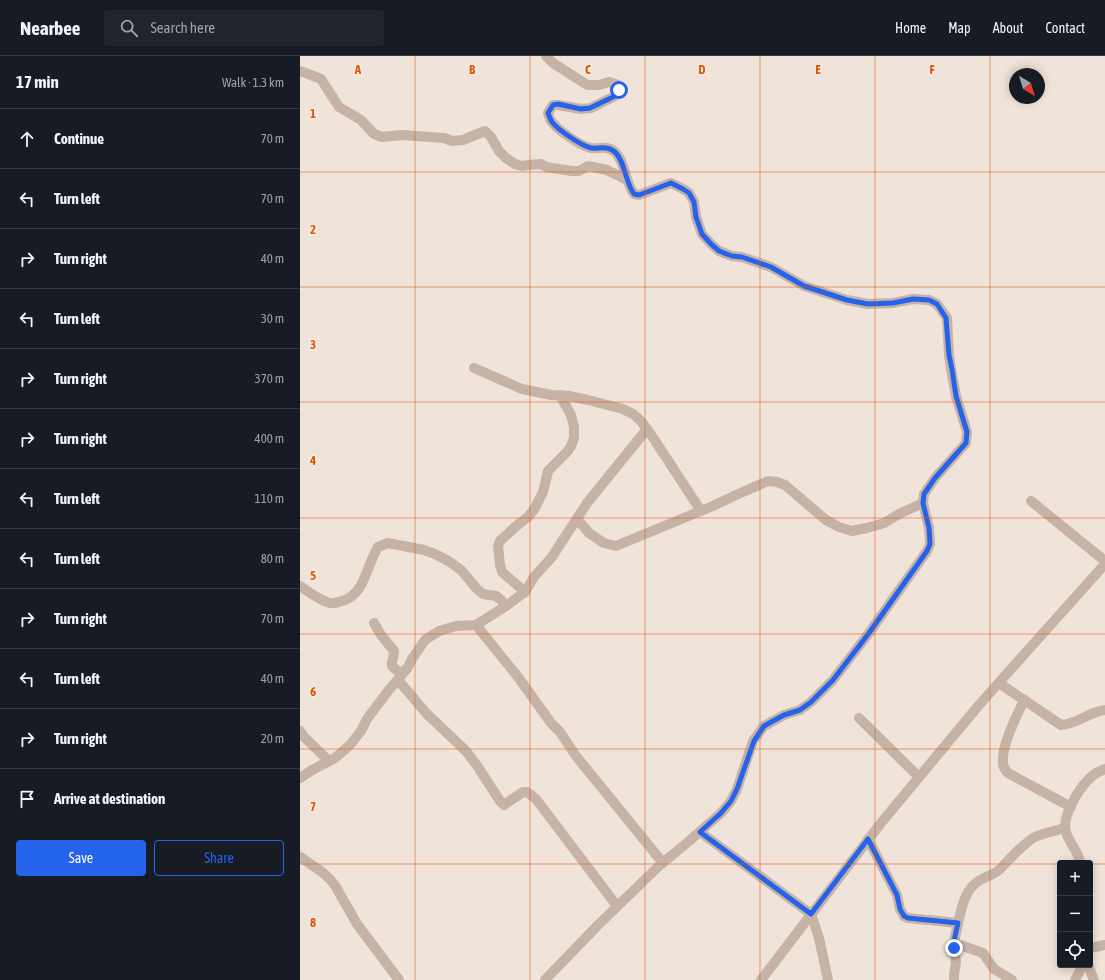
<!DOCTYPE html>
<html lang="en">
<head>
<meta charset="utf-8">
<style>
	body { margin:0; font-family:"Asap Condensed",sans-serif; background:#20242c; color:#f1f3f6 }
	.controls { position:absolute; right:12px; bottom:12px; display:grid; overflow:hidden; border-radius:4px; box-shadow:0 2px 10px #0003 }
	.controls button { width:36px; height:36px; display:grid; place-items:center; padding:0; border:0; border-bottom:1px solid #363941; background:#171b24; color:#f1f3f6; font:20px sans-serif }
	.compass { position:absolute; left:709px; top:12px; width:36px; height:36px; border-radius:50%; background:#171b24; box-shadow:0 2px 10px #0003; rotate:142deg }
	.stop { position:absolute; width:12px; height:12px; margin:-9px; border:3px solid #2563eb; border-radius:50%; background:#fff }
	.stop.end { background:#2563eb; border-color:#fff; box-shadow:0 1px 4px #0008 }
	.list { margin:0; padding:0; list-style:none }
	h2 { display:flex; justify-content:space-between; align-items:center; height:52px; margin:0; padding:0 16px; font-size:17px }
	h2 small { font-size:13px; font-weight:400; color:#9ea1a6 }
	.list li { display:grid; grid-template-columns:26px 1fr auto; gap:12px; align-items:center; box-sizing:border-box; height:60px; padding:0 16px; border-top:1px solid #363941 }
	.list b { display:block; font-size:15px; white-space:nowrap }
	.list em { font-size:13px; font-style:normal; color:#9ea1a6 }
	.actions { display:flex; gap:8px; padding:12px 16px }
	.actions a { flex:1; padding:9px 0; border:1px solid #2563eb; border-radius:4px; text-align:center; font-size:14px; color:#2563eb }
	.actions .main { background:#2563eb; color:#fff }
	.icon { flex:none; width:22px; height:22px; fill:none; stroke:currentColor; stroke-width:2; stroke-linecap:round; stroke-linejoin:round }
	.map { position:relative; flex:none; width:805px; height:924px; overflow:hidden }
	header { display:flex; align-items:center; gap:24px; box-sizing:border-box; height:56px; padding:0 20px; background:#171b24; border-bottom:1px solid #363941 }
	header strong { font-size:19px }
	nav { display:flex; gap:22px; margin-inline-start:auto; font-size:14px }
	.search { width:280px; height:36px; background:#20242c; display:flex; align-items:center; gap:10px; box-sizing:border-box; padding:0 14px; border-radius:4px; color:#9ea1a6; font-size:15px }
	main { display:flex }
	aside { flex:1; background:#171b24 }
	.map>svg:first-child { display:block }
	.lines { fill:none; stroke-linecap:round; stroke-linejoin:round }
	.minor { stroke:#c7b2a6; stroke-width:10 }
	.route { stroke:#2563eb; stroke-width:5 }
	.grid { fill:none; stroke:#df570d; stroke-width:1; stroke-opacity:0.55 }
	.grid-label { font-size:13px; text-anchor:middle; font-weight:bold; fill:#df570d; stroke:#f8eee5; stroke-width:3; stroke-linejoin:round; paint-order:stroke }
</style>
</head>
<body>
<header>
<strong>Nearbee</strong>
<div class="search"><svg class="icon" aria-label="search" viewBox="0 0 24 24"><circle cx="10" cy="10" r="6"/><path d="M15 15l6 6"/></svg>Search here</div>
<nav><a>Home</a><a>Map</a><a>About</a><a>Contact</a></nav>
</header>
<main>
<aside>
<h2>17 min<small>Walk · 1.3 km</small></h2>
<ul class="list">
<li><svg class="icon" aria-label="ahead" viewBox="0 0 24 24"><path d="M12 20V5M6 11l6-6 6 6"/></svg><div><b>Continue</b></div><em>70 m</em></li>
<li><svg class="icon" aria-label="left" viewBox="0 0 24 24"><path d="M17 20v-9H6M10 6l-5 5 5 5"/></svg><div><b>Turn left</b></div><em>70 m</em></li>
<li><svg class="icon" aria-label="right" viewBox="0 0 24 24"><path d="M7 20v-9h11M14 6l5 5-5 5"/></svg><div><b>Turn right</b></div><em>40 m</em></li>
<li><svg class="icon" aria-label="left" viewBox="0 0 24 24"><path d="M17 20v-9H6M10 6l-5 5 5 5"/></svg><div><b>Turn left</b></div><em>30 m</em></li>
<li><svg class="icon" aria-label="right" viewBox="0 0 24 24"><path d="M7 20v-9h11M14 6l5 5-5 5"/></svg><div><b>Turn right</b></div><em>370 m</em></li>
<li><svg class="icon" aria-label="right" viewBox="0 0 24 24"><path d="M7 20v-9h11M14 6l5 5-5 5"/></svg><div><b>Turn right</b></div><em>400 m</em></li>
<li><svg class="icon" aria-label="left" viewBox="0 0 24 24"><path d="M17 20v-9H6M10 6l-5 5 5 5"/></svg><div><b>Turn left</b></div><em>110 m</em></li>
<li><svg class="icon" aria-label="left" viewBox="0 0 24 24"><path d="M17 20v-9H6M10 6l-5 5 5 5"/></svg><div><b>Turn left</b></div><em>80 m</em></li>
<li><svg class="icon" aria-label="right" viewBox="0 0 24 24"><path d="M7 20v-9h11M14 6l5 5-5 5"/></svg><div><b>Turn right</b></div><em>70 m</em></li>
<li><svg class="icon" aria-label="left" viewBox="0 0 24 24"><path d="M17 20v-9H6M10 6l-5 5 5 5"/></svg><div><b>Turn left</b></div><em>40 m</em></li>
<li><svg class="icon" aria-label="right" viewBox="0 0 24 24"><path d="M7 20v-9h11M14 6l5 5-5 5"/></svg><div><b>Turn right</b></div><em>20 m</em></li>
<li><svg class="icon" aria-label="arrive" viewBox="0 0 24 24"><path d="M6 21V4h12l-3 4 3 4H6"/></svg><div><b>Arrive at destination</b></div></li>
</ul>
<div class="actions"><a class="main">Save</a><a>Share</a></div>
</aside>
<div class="map">
<svg width="805" height="924" viewBox="0 0 805 924">
	<rect width="100%" height="100%" fill="#f0e3da"/>
	<g class="lines">
		<g class="minor">
			<path d="M0,15L21,23L39,51L61,64L74,78L82,81L102,79L144,82L152,85L163,84L185,75L191,81L199,95L206,102L215,108L222,110L228,109L241,108L246,111L272,115H279L288,110L307,114L327,124"/>
			<path d="M174,312L222,333L251,339L269,340L288,344L323,353L333,358L341,365L350,377L401,455"/>
			<path d="M731,445L805,505"/>
			<path d="M277,463L289,477L304,487L316,490L413,450L436,439L468,425L477,426L485,429L526,464L539,471L552,475L567,472L584,467L601,457L623,447"/>
			<path d="M0,530C9,536 19,544 30,547C34,548 38,546 42,545C65,539 67,508 78,491L88,487L124,494L135,498L150,506L161,514L177,533L183,538L196,540L201,544L206,550"/>
			<path d="M225,536L202,516L200,509L198,490L200,485L214,472L229,460L235,452L243,436L248,415L267,396L271,390L274,382V371L271,359L260,339"/>
			<path d="M74,567L81,579L94,595C93,612 86,606 102,618"/>
			<path d="M176,569L218,621L251,667L260,676L276,700L363,807"/>
			<path d="M98,624L127,658L166,695L178,711L200,745L204,749L223,736H227L236,743L317,850"/>
			<path d="M699,627L761,669C777,668 789,656 805,654"/>
			<path d="M724,644C717,660 703,686 703,703C702,708 704,713 708,717L771,751"/>
			<path d="M559,662L619,721"/>
			<path d="M0,675L4,681L29,705"/>
			<path d="M0,722L12,714L35,702L50,689L61,675L67,663L88,635L94,628L108,611L112,603L125,584L139,575L156,570L176,569L206,550L225,536L234,521L252,501L259,490L287,447L347,373"/>
			<path d="M400,776L511,858L519,882L528,924"/>
			<path d="M568,783L597,839L600,853L604,860L608,862L658,867L654,887L656,906L654,919V924"/>
			<path d="M0,801L22,816L30,823L36,831L57,868L99,924"/>
			<path d="M780,807C779,796 769,787 766,776C761,760 780,731 791,721C795,717 800,715 805,713"/>
			<path d="M658,867C662,850 665,833 680,824C687,820 693,819 699,814C710,803 720,791 733,782C742,777 755,775 765,772"/>
			<path d="M654,887L683,897L694,913L712,924"/>
			<path d="M790,892L805,889"/>
			<path d="M788,909L794,924"/>
			<path d="M245,924L298,869L359,810L388,786L421,757L431,745L437,733L453,685L464,670L484,659L500,654L511,646L533,624L569,577L627,495L630,488L629,472L623,447L624,438L635,422L666,387L667,376L656,340L651,313L649,299L647,262L637,248L629,244L613,243L593,247L568,248L547,244L504,230L471,211L442,201L432,200L419,195L411,188L402,178L396,161L394,146L389,137L383,133L371,127L339,139L334,138C325,126 325,105 315,96C307,89 299,93 291,92C280,90 258,74 252,66C250,64 249,60 248,57L253,49H258L281,53L291,52L315,40L319,34L316,28L309,26L299,29H288L284,27L253,7L246,0"/>
			<path d="M461,924L581,767L679,649L805,508"/>
			<path d="M775,924L783,909"/>
		</g>
	</g>
	<g class="lines">
		<path class="route" d="M319,34L315,40L290,52L281,53L258,48L253,49L248,57C249,60 250,63 252,66C258,74 282,90 291,92C299,93 307,89 315,96C325,105 325,126 334,138L339,139L371,127L383,133L389,137L394,146L396,161L402,178L411,188L419,195L432,200L442,201L471,211L504,230L547,244L568,248L593,247L613,243L629,244L637,248L646,262L649,299L652,313L656,340L667,376L666,387L635,422L624,438L623,447L629,472L630,488L627,495L569,577L533,624L511,646L500,654L484,659L464,670L454,685L437,733L431,745L421,757L400,776L511,858L568,783L597,839L600,853L604,860L608,862L658,867L655,880L654,892"/>
	</g>
	<path class="grid" d="M115,0V924M230,0V924M345,0V924M460,0V924M575,0V924M690,0V924M0,116H805M0,231H805M0,346H805M0,462H805M0,578H805M0,693H805M0,808H760M790,808H805"/>
	<g class="grid-label">
		<text x="58" y="18">A</text>
		<text x="172" y="18">B</text>
		<text x="288" y="18">C</text>
		<text x="402" y="18">D</text>
		<text x="518" y="18">E</text>
		<text x="632" y="18">F</text>
		<text x="13" y="62">1</text>
		<text x="13" y="178">2</text>
		<text x="13" y="293">3</text>
		<text x="13" y="409">4</text>
		<text x="13" y="524">5</text>
		<text x="13" y="640">6</text>
		<text x="13" y="755">7</text>
		<text x="13" y="871">8</text>
	</g>
</svg>
<div class="controls">
<button>+</button>
<button>−</button>
<button><svg class="icon" aria-label="locate" viewBox="0 0 24 24"><circle cx="12" cy="12" r="6"/><path d="M12 2v4M12 18v4M2 12h4M18 12h4"/></svg></button>
</div>
<svg class="compass" viewBox="-18 -18 36 36"><path d="M0-13l5 13h-10z" fill="#e53935"/><path d="M0 13l5-13h-10z" fill="#9ea1a6"/></svg>
<div class="stop" style="left:319px;top:34px"></div>
<div class="stop end" style="left:654px;top:892px"></div>
</div>
</main>
</body>
</html>
